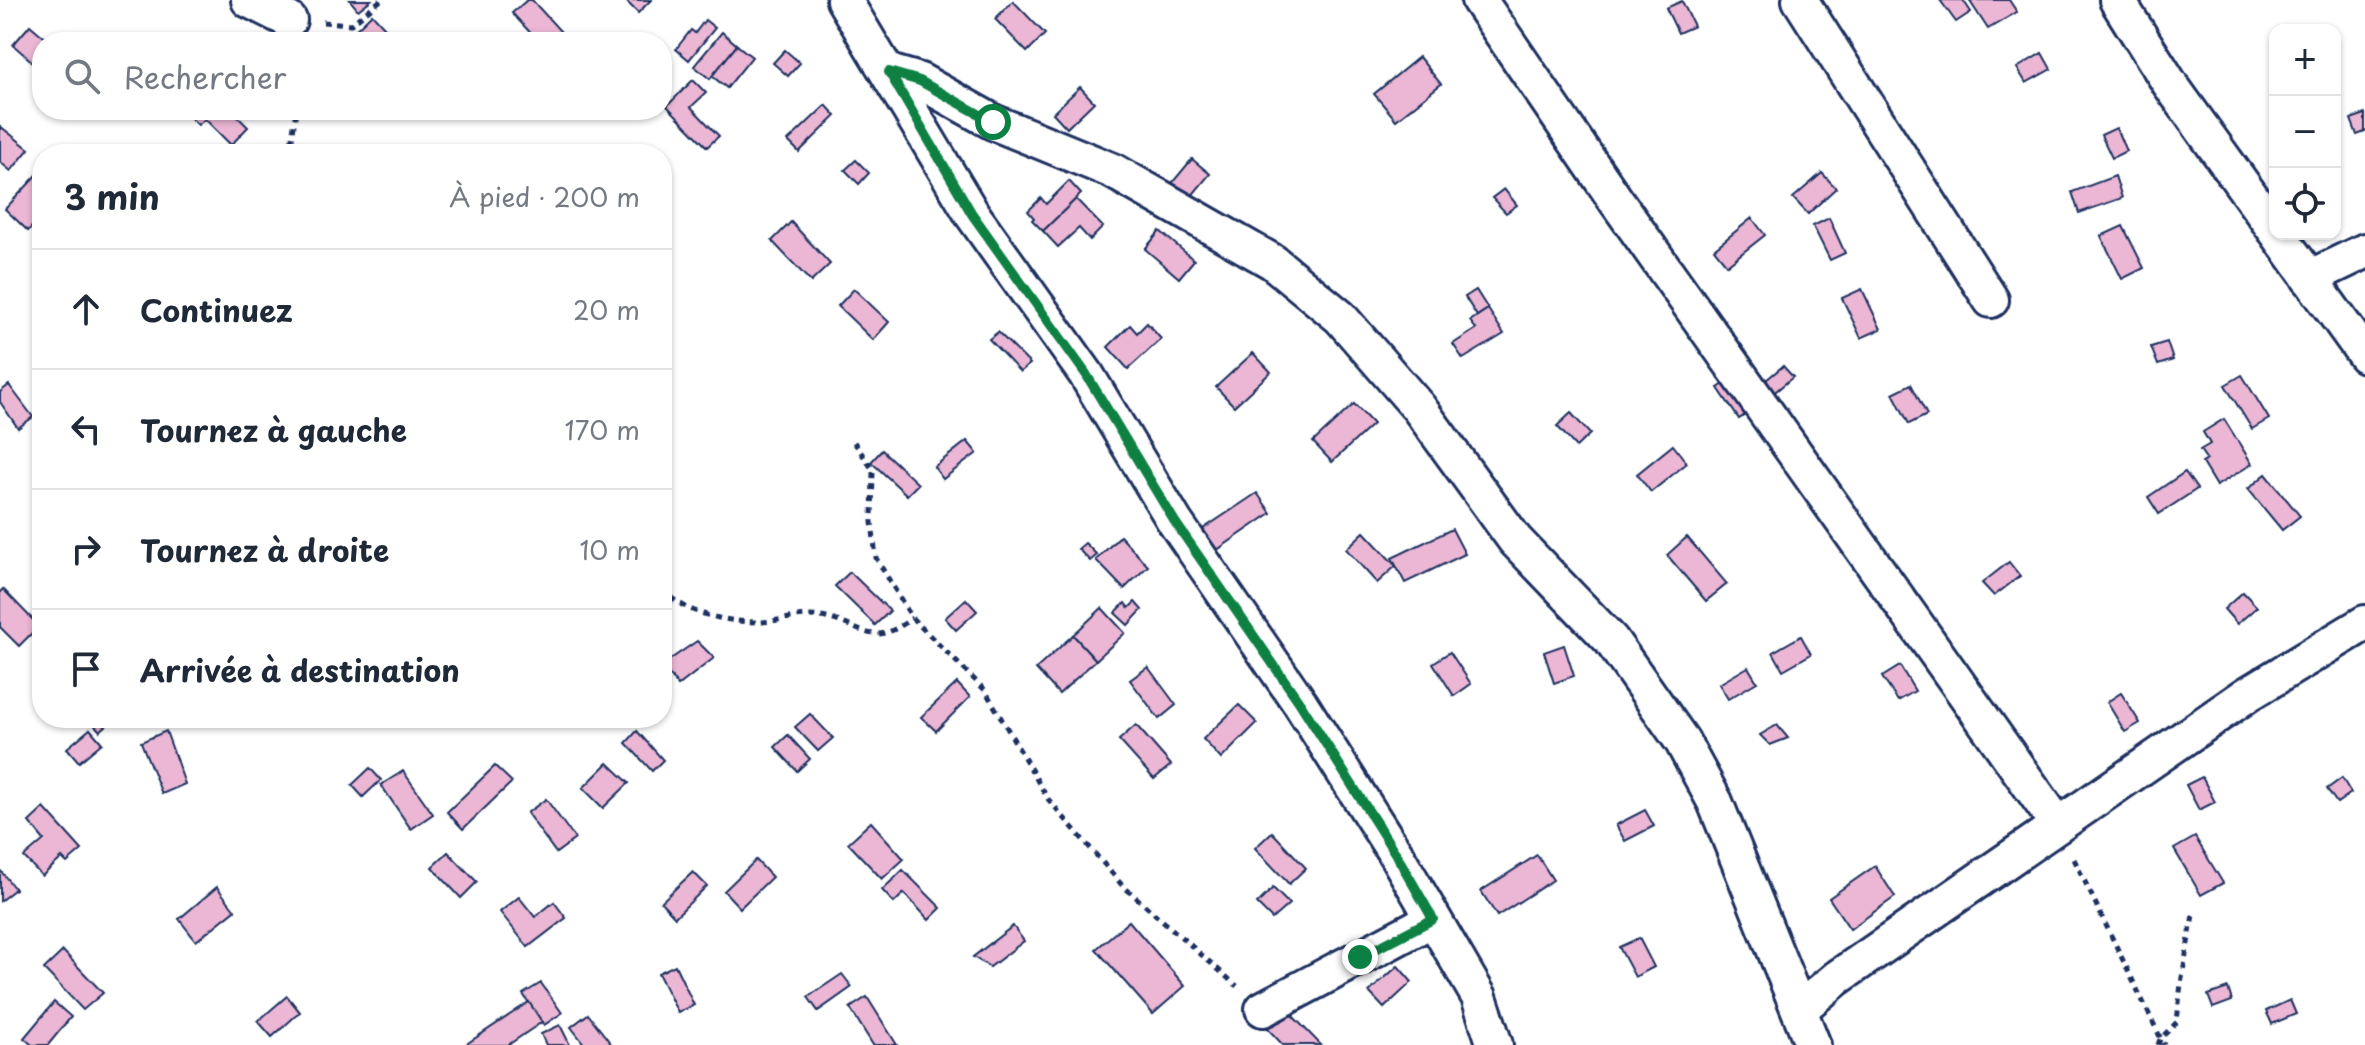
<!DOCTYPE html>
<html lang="fr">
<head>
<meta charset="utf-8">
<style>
	body { margin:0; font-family:"Playpen Sans",sans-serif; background:#f6f6f7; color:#1f2937 }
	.controls { position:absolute; right:24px; top:24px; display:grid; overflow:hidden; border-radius:16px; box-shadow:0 2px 6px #0004 }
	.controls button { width:72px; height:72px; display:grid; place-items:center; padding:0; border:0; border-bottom:2px solid #e0e1e3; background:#fff; color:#1f2937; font:40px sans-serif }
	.stop { position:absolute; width:24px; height:24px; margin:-18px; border:6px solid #0b8043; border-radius:50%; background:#fff }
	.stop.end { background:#0b8043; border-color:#fff; box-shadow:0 2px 8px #0008 }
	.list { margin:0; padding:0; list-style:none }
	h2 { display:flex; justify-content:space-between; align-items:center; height:104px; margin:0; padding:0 32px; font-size:34px }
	h2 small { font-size:26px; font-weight:400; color:#747a83 }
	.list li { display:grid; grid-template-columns:52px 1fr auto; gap:24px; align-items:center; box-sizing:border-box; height:120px; padding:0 32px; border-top:2px solid #e0e1e3 }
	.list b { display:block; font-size:30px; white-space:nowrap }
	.list em { font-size:26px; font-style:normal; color:#747a83 }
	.icon { flex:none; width:44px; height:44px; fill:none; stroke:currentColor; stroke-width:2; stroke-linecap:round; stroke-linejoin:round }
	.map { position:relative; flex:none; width:2365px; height:1045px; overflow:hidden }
	.search { position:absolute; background:#fff; box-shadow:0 2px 6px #0004; left:32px; top:32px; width:640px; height:88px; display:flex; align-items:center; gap:20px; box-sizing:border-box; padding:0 28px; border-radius:32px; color:#747a83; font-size:30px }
	.panel { position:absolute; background:#fff; box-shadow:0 2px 6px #0004; left:32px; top:144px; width:640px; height:584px; border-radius:32px }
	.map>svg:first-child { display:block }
	.building { fill:#ebb7d4; stroke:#1b2f5e; stroke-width:2 }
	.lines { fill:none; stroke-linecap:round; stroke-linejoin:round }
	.minor-casing { stroke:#1b2f5e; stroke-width:40 }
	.path { stroke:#1b2f5e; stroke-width:5; stroke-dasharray:6 6; stroke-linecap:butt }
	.minor { stroke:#fff; stroke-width:34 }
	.route { stroke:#0b8043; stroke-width:10 }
</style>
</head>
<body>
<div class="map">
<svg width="2365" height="1045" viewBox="0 0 2365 1045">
	<rect width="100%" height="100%" fill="#fff"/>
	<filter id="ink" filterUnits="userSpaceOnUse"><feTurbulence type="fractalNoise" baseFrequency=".0125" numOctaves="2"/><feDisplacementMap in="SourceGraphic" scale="16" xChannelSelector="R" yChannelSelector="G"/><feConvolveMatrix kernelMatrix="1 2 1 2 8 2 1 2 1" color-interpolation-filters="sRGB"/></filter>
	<g filter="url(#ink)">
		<g class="building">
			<path d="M350,0H371L358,10Z"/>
			<path d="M527,0H532L570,42H539L512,13Z"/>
			<path d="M625,0H651L638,13Z"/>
			<path d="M1940,0H1963L1971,12L1956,22Z"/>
			<path d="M1969,0H2009L2017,12L1988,29Z"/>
			<path d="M1013,1L1045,34L1027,52L995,19Z"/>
			<path d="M1682,1L1694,26L1678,33L1666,8Z"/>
			<path d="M372,14L385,28L370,42H354L349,36Z"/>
			<path d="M705,20L715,28L689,60L676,49L691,30L695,33Z"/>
			<path d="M30,25L50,42H42V70L13,45Z"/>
			<path d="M722,32L737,45L710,79L694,66Z"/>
			<path d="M737,45L752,57L727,88L712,76Z"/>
			<path d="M785,50L800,63L788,76L773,63Z"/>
			<path d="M2042,53L2051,69L2026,83L2017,68Z"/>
			<path d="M1419,57L1441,84L1396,120L1374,94Z"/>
			<path d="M693,80L706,93L691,107L719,136L707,147L667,106Z"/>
			<path d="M1080,87L1094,102L1067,128L1053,113Z"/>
			<path d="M826,105L836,116L799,152L788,141Z"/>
			<path d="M183,110H231L248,127L231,145L205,119L198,125Z"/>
			<path d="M2365,114V132L2357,135L2351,119Z"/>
			<path d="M0,126L29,149L11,171L0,162Z"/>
			<path d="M2116,128L2126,151L2112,158L2101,135Z"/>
			<path d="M1192,159L1210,174L1185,204L1167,189Z"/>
			<path d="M856,160L869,173L859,184L845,170Z"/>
			<path d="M1822,173L1836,188L1808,214L1793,198Z"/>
			<path d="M38,174L42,178V216L28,231L5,209Z"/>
			<path d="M2115,176L2122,198L2079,213L2072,192Z"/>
			<path d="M1069,181L1081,194L1043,231L1032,220L1034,218L1028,211L1041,198L1046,204Z"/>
			<path d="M1504,189L1517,205L1506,213L1492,198Z"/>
			<path d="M1076,199L1103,227L1090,240L1079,228L1058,247L1043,231Z"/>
			<path d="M1752,218L1765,235L1727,265L1714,249Z"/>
			<path d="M1829,218L1845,253L1830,260L1813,226Z"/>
			<path d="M791,222L830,264L811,282L772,241Z"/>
			<path d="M2123,226L2144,268L2122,279L2101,236Z"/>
			<path d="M1160,231L1194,260L1179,278L1145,249Z"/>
			<path d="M854,289L889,322L873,340L838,306Z"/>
			<path d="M1862,289L1881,329L1861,338L1842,298Z"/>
			<path d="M1476,290L1488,309L1477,316L1465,297Z"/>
			<path d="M1488,309L1504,334L1463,359L1453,344L1476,329L1470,321Z"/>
			<path d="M1147,323L1161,339L1128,369L1108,347L1130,325L1137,333Z"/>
			<path d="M998,332L1030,364L1020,372L989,339Z"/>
			<path d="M2167,342L2173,360L2158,365L2151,347Z"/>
			<path d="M1253,353L1271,372L1234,406L1216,387Z"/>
			<path d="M1783,366L1793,377L1770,396L1760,385Z"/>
			<path d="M2242,375L2269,419L2252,429L2225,385Z"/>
			<path d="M1736,376L1757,407L1739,419L1718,388Z"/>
			<path d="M1911,384L1927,415L1909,424L1893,393Z"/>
			<path d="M9,385L33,417L18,428L0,402V392Z"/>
			<path d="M1354,404L1373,424L1332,462L1313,442Z"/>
			<path d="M1571,413L1590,434L1576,447L1557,426Z"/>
			<path d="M2224,419L2252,464L2216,486L2202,463L2207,460L2200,450L2210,444L2203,432Z"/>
			<path d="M967,441L977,453L943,479L934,467Z"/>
			<path d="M1673,445L1687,463L1651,492L1637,474Z"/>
			<path d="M882,450L918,484L907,495L871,462Z"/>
			<path d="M2185,472L2197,489L2159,514L2148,497Z"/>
			<path d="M2266,474L2300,516L2282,530L2248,489Z"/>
			<path d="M1257,493L1271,513L1217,550L1203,529Z"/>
			<path d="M1452,529L1465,554L1405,583L1392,558Z"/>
			<path d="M1364,532L1396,566L1377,583L1346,549Z"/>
			<path d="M1120,536L1148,566L1124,589L1096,560Z"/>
			<path d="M1687,537L1727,584L1706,601L1667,555Z"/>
			<path d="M1085,543L1097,555L1090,561L1078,549Z"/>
			<path d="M2009,562L2020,576L1994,596L1982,583Z"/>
			<path d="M850,572L890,611L875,625L835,586Z"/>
			<path d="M3,589L39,626L19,646L0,627V592Z"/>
			<path d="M2243,592L2257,607L2237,624L2224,609Z"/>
			<path d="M966,599L977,611L956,630L945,618Z"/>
			<path d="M1135,602L1142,610L1128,625L1115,613L1125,603L1129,608Z"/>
			<path d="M1102,608L1125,633L1096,660L1073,635Z"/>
			<path d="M1073,635L1096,660L1059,694L1036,669Z"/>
			<path d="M1801,636L1811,654L1783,670L1773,652Z"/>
			<path d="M697,641L714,658L678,686L662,665Z"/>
			<path d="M1564,645L1574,676L1554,683L1544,652Z"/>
			<path d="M1450,652L1471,684L1454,696L1433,663Z"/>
			<path d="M1900,666L1915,691L1898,701L1882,677Z"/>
			<path d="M1148,667L1176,705L1159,719L1130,680Z"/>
			<path d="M1748,667L1757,682L1728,699L1719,684Z"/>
			<path d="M957,683L970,697L936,731L921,717Z"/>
			<path d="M2121,693L2140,723L2125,732L2107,702Z"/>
			<path d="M1239,705L1257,723L1221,759L1203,739Z"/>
			<path d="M810,714L833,738L818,751L795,727Z"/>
			<path d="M88,718H115L100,731Z"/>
			<path d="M1136,725L1171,765L1154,779L1119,740Z"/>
			<path d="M1777,725L1788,738L1770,745L1760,735Z"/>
			<path d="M90,729L102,743L79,762L67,748Z"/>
			<path d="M166,731L185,784L162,794L141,742Z"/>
			<path d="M637,731L663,760L652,771L626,743Z"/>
			<path d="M788,735L810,759L797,771L775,747Z"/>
			<path d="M608,763L629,783L603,808L583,788Z"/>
			<path d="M495,766L512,782L463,829L447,812Z"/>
			<path d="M370,768L381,780L363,797L352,785Z"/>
			<path d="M403,771L433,814L411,829L381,785Z"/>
			<path d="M2202,777L2215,802L2199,810L2186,785Z"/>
			<path d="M2342,778L2351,793L2337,803L2327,789Z"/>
			<path d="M546,799L575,839L556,853L527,813Z"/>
			<path d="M44,808L82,850L67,863L62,858L42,876L24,857L44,840L29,822Z"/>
			<path d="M1645,810L1654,826L1625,841L1616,825Z"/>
			<path d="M871,822L904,859L882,879L848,843Z"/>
			<path d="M1272,832L1306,868L1289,884L1255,848Z"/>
			<path d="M2195,837L2223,883L2201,895L2174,849Z"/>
			<path d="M448,852L477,882L461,898L432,867Z"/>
			<path d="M1537,855L1553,880L1497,916L1481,891Z"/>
			<path d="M756,860L772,877L740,908L724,891Z"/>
			<path d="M1875,866L1895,897L1850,929L1829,898Z"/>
			<path d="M0,870L15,889L0,901Z"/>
			<path d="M903,870L941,908L929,920L904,893L894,903L882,890Z"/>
			<path d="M693,872L707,886L675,917L661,902Z"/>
			<path d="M217,887L235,910L196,941L179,919Z"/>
			<path d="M1273,888L1289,904L1272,919L1257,904Z"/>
			<path d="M519,897L535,917L554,902L566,918L528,947L500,912Z"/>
			<path d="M1129,921L1185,986L1153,1014L1096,949Z"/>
			<path d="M1013,926L1024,941L990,967L973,957Z"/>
			<path d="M1639,938L1654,967L1635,977L1619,947Z"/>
			<path d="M63,951L103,993L83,1010L44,969Z"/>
			<path d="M675,965L694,1005L678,1013L658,973Z"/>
			<path d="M1398,966L1412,982L1384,1008L1369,992Z"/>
			<path d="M842,974L852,987L818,1011L808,997Z"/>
			<path d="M541,983L562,1013L544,1025L523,994Z"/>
			<path d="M2228,988L2232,1001L2213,1008L2208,995Z"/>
			<path d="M287,996L300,1012L272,1037L258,1021Z"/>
			<path d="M867,997L897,1045H873L850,1008Z"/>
			<path d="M2290,1000L2296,1014L2272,1024L2266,1011Z"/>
			<path d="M54,1002L71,1017L48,1045H32L24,1038Z"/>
			<path d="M529,1002L542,1022L508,1045H465Z"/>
			<path d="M1286,1009L1321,1045H1283L1267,1028Z"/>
			<path d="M588,1014L612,1045H585L571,1027Z"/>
			<path d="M560,1025L570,1045H546L541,1034Z"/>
		</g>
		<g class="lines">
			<g class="minor-casing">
				<g id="minor">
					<path d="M249,0L289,20"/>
					<path d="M844,0L972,214L1086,374L1175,522L1300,703L1397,856L1479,997L1495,1045"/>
					<path d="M1479,0L1617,202L2058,825"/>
					<path d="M1800,0L1991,300"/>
					<path d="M2117,0L2170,84L2275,230"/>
					<path d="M889,72L920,81L993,122L1113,171L1273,262L1340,317L1419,408L1515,540L1611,640L1682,741L1715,802L1813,1045"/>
					<path d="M2278,234L2365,355"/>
					<path d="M2309,278L2365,251"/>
					<path d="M1263,1009L1433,919"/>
					<path d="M1800,1009L1837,978L2248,694L2365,623"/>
				</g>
			</g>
			<g class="path">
				<path d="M323,22L351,24L381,0"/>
				<path d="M290,154L296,110"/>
				<path d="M854,442L873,470L872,522L876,558L912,618L985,690L1048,799L1122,885L1237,986"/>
				<path d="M662,589C684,614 726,622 759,622C780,622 800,613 821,617C863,624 869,651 912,618"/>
				<path d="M2074,859L2164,1045"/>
				<path d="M2158,1045L2160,1039L2177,1022L2181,983L2193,915"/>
			</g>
			<use href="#minor" class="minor"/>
		</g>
	</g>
	<g class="lines" filter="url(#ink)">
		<path class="route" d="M993,122L920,81L889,72L972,214L1086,374L1175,522L1300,703L1397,856L1433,919L1360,957"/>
	</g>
</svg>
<div class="controls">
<button>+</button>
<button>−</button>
<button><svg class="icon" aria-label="locate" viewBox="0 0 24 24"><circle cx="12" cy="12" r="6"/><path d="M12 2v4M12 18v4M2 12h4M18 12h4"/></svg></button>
</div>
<div class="stop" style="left:993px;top:122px"></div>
<div class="stop end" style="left:1360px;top:957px"></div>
<div class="search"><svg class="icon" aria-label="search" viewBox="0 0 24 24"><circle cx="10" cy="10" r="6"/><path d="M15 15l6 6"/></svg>Rechercher</div>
<section class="panel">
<h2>3 min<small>À pied · 200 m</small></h2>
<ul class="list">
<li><svg class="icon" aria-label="ahead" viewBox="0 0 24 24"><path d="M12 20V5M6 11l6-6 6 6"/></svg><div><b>Continuez</b></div><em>20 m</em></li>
<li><svg class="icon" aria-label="left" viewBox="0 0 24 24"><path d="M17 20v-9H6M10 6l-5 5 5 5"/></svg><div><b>Tournez à gauche</b></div><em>170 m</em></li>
<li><svg class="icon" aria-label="right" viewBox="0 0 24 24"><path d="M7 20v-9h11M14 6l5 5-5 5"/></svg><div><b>Tournez à droite</b></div><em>10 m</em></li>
<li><svg class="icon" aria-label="arrive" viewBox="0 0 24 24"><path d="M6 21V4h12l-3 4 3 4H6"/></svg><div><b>Arrivée à destination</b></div></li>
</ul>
</section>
</div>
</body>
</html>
